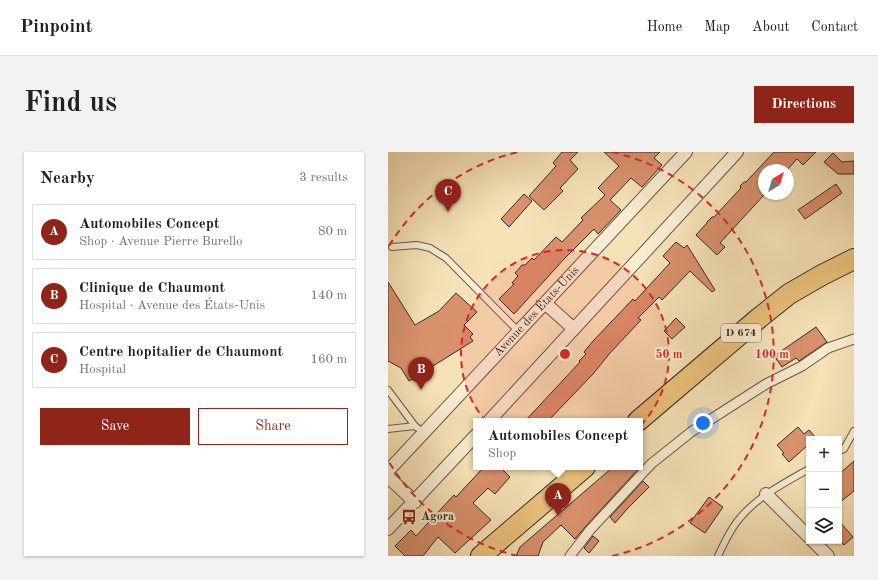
<!DOCTYPE html>
<html lang="en">
<head>
<meta charset="utf-8">
<style>
	body { margin:0; font-family:"Old Standard TT",serif; background:#f2f2f2; color:#202124 }
	.controls { position:absolute; right:12px; bottom:12px; display:grid; overflow:hidden; border-radius:0px; box-shadow:0 1px 3px #0004 }
	.controls button { width:36px; height:36px; display:grid; place-items:center; padding:0; border:0; border-bottom:1px solid #e0e0e0; background:#fff; color:#202124; font:20px sans-serif }
	.compass { position:absolute; left:370px; top:12px; width:36px; height:36px; border-radius:50%; background:#fff; box-shadow:0 1px 3px #0004; rotate:38deg }
	.you { position:absolute; left:315px; top:271px; width:14px; height:14px; margin:-10px; border:3px solid #fff; border-radius:50%; background:#1a73e8; box-shadow:0 0 0 6px #1a73e833 }
	.badge { display:grid; place-items:center; width:26px; height:26px; border-radius:50%; background:#8f2418; color:#fff; font-size:13px; font-weight:700 }
	.pin { position:absolute; translate:-50% -33px; filter:drop-shadow(0 1px 2px #0008) }
	.pin::after { content:''; position:absolute; top:21px; width:14px; height:12px; background:inherit; clip-path:polygon(0 0,100% 0,50% 100%) }
	.popup { position:absolute; left:85px; top:266px; width:170px; height:52px; box-sizing:border-box; display:grid; place-content:center; border-radius:0px; background:#fff; filter:drop-shadow(0 1px 3px #0005); font-size:13px; white-space:nowrap; color:#757577 }
	.popup b { font-size:15px; color:#202124 }
	.popup::after { content:''; position:absolute; left:50%; top:100%; margin-left:-8px; border:8px solid transparent; border-top-color:#fff }
	.list { margin:0; padding:0; list-style:none }
	h2 { display:flex; justify-content:space-between; align-items:center; height:52px; margin:0; padding:0 16px; font-size:17px }
	h2 small { font-size:13px; font-weight:400; color:#757577 }
	.list li { display:grid; grid-template-columns:26px 1fr auto; gap:12px; align-items:center; box-sizing:border-box; height:56px; margin:0 8px 8px; padding:0 8px; border:1px solid #e0e0e0; border-radius:0px }
	.list b { display:block; font-size:15px; white-space:nowrap }
	.list p { margin:0; font-size:13px; white-space:nowrap; color:#757577 }
	.list em { font-size:13px; font-style:normal; color:#757577 }
	.actions { display:flex; gap:8px; padding:12px 16px }
	.actions a { flex:1; padding:9px 0; border:1px solid #8f2418; border-radius:0px; text-align:center; font-size:14px; color:#8f2418 }
	.actions .main { background:#8f2418; color:#fff }
	.icon { flex:none; width:22px; height:22px; fill:none; stroke:currentColor; stroke-width:2; stroke-linecap:round; stroke-linejoin:round }
	.map { position:relative; flex:none; width:466px; height:404px; overflow:hidden; border-radius:0px }
	header { display:flex; align-items:center; gap:24px; box-sizing:border-box; height:56px; padding:0 20px; background:#fff; border-bottom:1px solid #e0e0e0 }
	header strong { font-size:19px }
	nav { display:flex; gap:22px; margin-inline-start:auto; font-size:14px }
	.intro { display:flex; align-items:center; justify-content:space-between; box-sizing:border-box; height:96px; padding:0 24px }
	h1 { margin:0; font-size:28px }
	.button { padding:10px 18px; border-radius:0px; background:#8f2418; color:#fff; font-size:14px; font-weight:700 }
	main { display:flex; gap:24px; padding:0 24px }
	aside { flex:1; background:#fff; border-radius:0px; box-shadow:0 1px 3px #0004 }
	.map>svg:first-child { display:block }
	.building { fill:#d9916d; stroke:#382b23 }
	.lines { fill:none; stroke-linecap:round; stroke-linejoin:round }
	.service-casing { stroke:#685948; stroke-width:8 }
	.pedestrian-casing { stroke:#685948; stroke-width:11 }
	.minor-casing { stroke:#685948; stroke-width:14 }
	.primary-casing { stroke:#382b23; stroke-width:22 }
	.service { stroke:#f9ecd0; stroke-width:6 }
	.pedestrian { stroke:#f9ecd0; stroke-width:9 }
	.minor { stroke:#f9ecd0; stroke-width:12 }
	.primary { stroke:#ebc17c; stroke-width:20 }
	.ring { fill:none; stroke:#d62828; stroke-width:2; stroke-dasharray:7 5 }
	.labels { text-anchor:middle; dominant-baseline:central; stroke-width:4; stroke-linejoin:round; paint-order:stroke }
	.shield { fill:#f9ecd0; stroke:#726557; stroke-width:1 }
	.shield-label { font-size:11px; font-weight:bold; fill:#382b23 }
	.street-label { font-size:12px; fill:#382b23; stroke:#f9ecd0 }
	.poi-label { font-size:12px; font-weight:bold; fill:#382b23; stroke:#f9ecd0; text-anchor:start }
	.centre { fill:#d62828; stroke:#f9ecd0; stroke-width:2 }
	.ring-label { font-size:12px; text-anchor:middle; font-weight:bold; fill:#d62828; stroke:#f9ecd0; stroke-width:4; stroke-linejoin:round; paint-order:stroke }
</style>
</head>
<body>
<header>
<strong>Pinpoint</strong>
<nav><a>Home</a><a>Map</a><a>About</a><a>Contact</a></nav>
</header>
<div class="intro"><h1>Find us</h1><a class="button">Directions</a></div>
<main>
<aside>
<h2>Nearby<small>3 results</small></h2>
<ul class="list">
<li><span class="badge">A</span><div><b>Automobiles Concept</b><p>Shop · Avenue Pierre Burello</p></div><em>80 m</em></li>
<li><span class="badge">B</span><div><b>Clinique de Chaumont</b><p>Hospital · Avenue des États-Unis</p></div><em>140 m</em></li>
<li><span class="badge">C</span><div><b>Centre hopitalier de Chaumont</b><p>Hospital</p></div><em>160 m</em></li>
</ul>
<div class="actions"><a class="main">Save</a><a>Share</a></div>
</aside>
<div class="map">
<svg width="466" height="404" viewBox="0 0 466 404">
	<rect width="100%" height="100%" fill="#f6e2b7"/>
	<filter id="stains"><feTurbulence type="fractalNoise" baseFrequency=".005" numOctaves="4"/><feColorMatrix values="0 0 0 0 .2 0 0 0 0 .09 0 0 0 0 .02 0 0 0 .5 -.17"/></filter>
	<radialGradient id="worn" r=".72"><stop offset=".6" stop-color="#630" stop-opacity="0"/><stop offset="1" stop-color="#630" stop-opacity=".3"/></radialGradient>
	<g class="building">
		<path d="M174,0H190L182,8L190,17L172,36L175,39L156,58L141,44L168,14L165,11Z"/>
		<path d="M216,0H272L266,6L274,13L254,35L243,26L222,48L233,58L210,82L206,77L177,106L126,162L111,147L126,132L124,131L130,124L127,121L134,113H137L144,106L146,108L168,85L174,90L195,68L193,66L217,43L210,36L231,14Z"/>
		<path d="M386,0H428L415,13L409,7L399,18H376V43L332,91L337,95L329,103L308,83L319,71V70L324,65H326L353,36L352,34L356,30H358Z"/>
		<path d="M445,1L454,10L466,9V22H450L436,10Z"/>
		<path d="M448,32L454,41L417,67L410,58Z"/>
		<path d="M136,42L144,49L121,75L113,67Z"/>
		<path d="M288,90L296,96L299,93L327,138L324,140L302,119L274,148L271,145L250,166L253,168L222,201L205,222L160,269H137L192,210L191,209L198,202L196,200L205,189L245,147L247,149L282,111L275,104Z"/>
		<path d="M0,130L27,173L51,159L68,141L89,160L76,173L85,182L82,185L85,189L21,229L13,216L0,209Z"/>
		<path d="M288,166L297,175L284,187L276,179Z"/>
		<path d="M428,175L439,190L411,209L408,206L394,215L386,204Z"/>
		<path d="M410,275L416,282L421,278L428,286L426,287H421V292L401,310L394,302L396,301L389,293Z"/>
		<path d="M466,309V339L451,351V322Z"/>
		<path d="M96,315H112L122,325L107,342L100,336L85,351L103,368L67,401L50,385L35,404H17L7,394L23,378L28,384L66,343L68,345Z"/>
		<path d="M225,315H252L198,374L187,387L173,373L155,390L150,404H128L132,395Z"/>
		<path d="M255,329L261,335L240,356L227,371L222,365Z"/>
		<path d="M321,345L335,355L317,381L302,371Z"/>
		<path d="M451,369L465,385L456,393L451,387Z"/>
		<path d="M205,384L211,389L201,401L196,396Z"/>
	</g>
	<g class="lines">
		<g class="service-casing">
			<g id="service">
				<path d="M4,95L29,93L42,96L58,106L131,180"/>
				<path d="M0,238L27,274"/>
				<path d="M0,277L27,274L36,281"/>
				<path d="M451,299L456,297L466,279"/>
				<path d="M330,404C336,391 343,376 352,366C369,345 398,330 421,317"/>
			</g>
		</g>
		<g class="pedestrian-casing">
			<path id="pedestrian" d="M182,404L202,378L263,312L303,280L378,232L414,214L440,196L466,187"/>
		</g>
		<g class="minor-casing">
			<g id="minor">
				<path d="M158,152L186,177"/>
				<path d="M101,269L349,0"/>
				<path id="s1" d="M0,319L298,0"/>
				<path d="M0,325L27,350"/>
				<path d="M378,342L421,385"/>
				<path d="M0,377L88,283"/>
				<path d="M425,389L440,404"/>
			</g>
		</g>
		<g class="primary-casing">
			<g id="primary">
				<path d="M250,269L371,166L401,142L434,123L466,107"/>
				<path d="M93,404L197,315"/>
			</g>
		</g>
		<use href="#service" class="service"/>
		<use href="#pedestrian" class="pedestrian"/>
		<use href="#minor" class="minor"/>
		<use href="#primary" class="primary"/>
	</g>
	<circle cx="177" cy="202" r="104" fill="#d62828" fill-opacity=".12"/>
	<g class="ring">
		<circle cx="177" cy="202" r="104"/>
		<path d="M130 404A207 207 0 0 1 1 310M1 94A207 207 0 0 1 130 0M224 0A207 207 0 0 1 224 404"/>
	</g>
	<defs>
		<g id="bus-bare" transform="scale(1.2)"><path d="M-5-6H5V4H4V6H2V4H-2V6H-4V4H-5ZM-3.5-4V0h7V-4ZM-3.5 1.2v1.5H-2V1.2ZM2 1.2v1.5H3.5V1.2Z" fill="#8f2418" stroke="#f9ecd0" stroke-width="2.5" paint-order="stroke"/></g>
	</defs>
	<g fill-rule="evenodd">
		<use href="#bus-bare" x="21" y="365"/>
	</g>
	<g class="labels">
		<rect class="shield" x="333" y="172" width="40" height="18" rx="3"/>
		<g class="shield-label">
			<text x="353" y="181">D 674</text>
		</g>
		<g class="street-label">
			<text stroke="none"><textPath href="#s1" startOffset="218">Avenue des États-Unis</textPath></text>
		</g>
		<g class="poi-label">
			<text x="33" y="365">Agora</text>
		</g>
	</g>
	<circle cx="177" cy="202" r="6" class="centre"/>
	<g class="ring-label">
		<text x="281" y="206">50 m</text>
		<text x="384" y="206">100 m</text>
	</g>
	<rect width="100%" height="100%" filter="url(#stains)"/>
	<rect width="100%" height="100%" fill="url(#worn)"/>
</svg>
<div class="controls">
<button>+</button>
<button>−</button>
<button><svg class="icon" aria-label="layers" viewBox="0 0 24 24"><path d="M12 4l9 5-9 5-9-5zM3 14l9 5 9-5"/></svg></button>
</div>
<svg class="compass" viewBox="-18 -18 36 36"><path d="M0-13l5 13h-10z" fill="#e53935"/><path d="M0 13l5-13h-10z" fill="#757577"/></svg>
<div class="you"></div>
<div class="pin badge" style="left:170px;top:364px">A</div>
<div class="popup"><b>Automobiles Concept</b>Shop</div>
<div class="pin badge" style="left:33px;top:238px">B</div>
<div class="pin badge" style="left:60px;top:60px">C</div>
</div>
</main>
</body>
</html>
